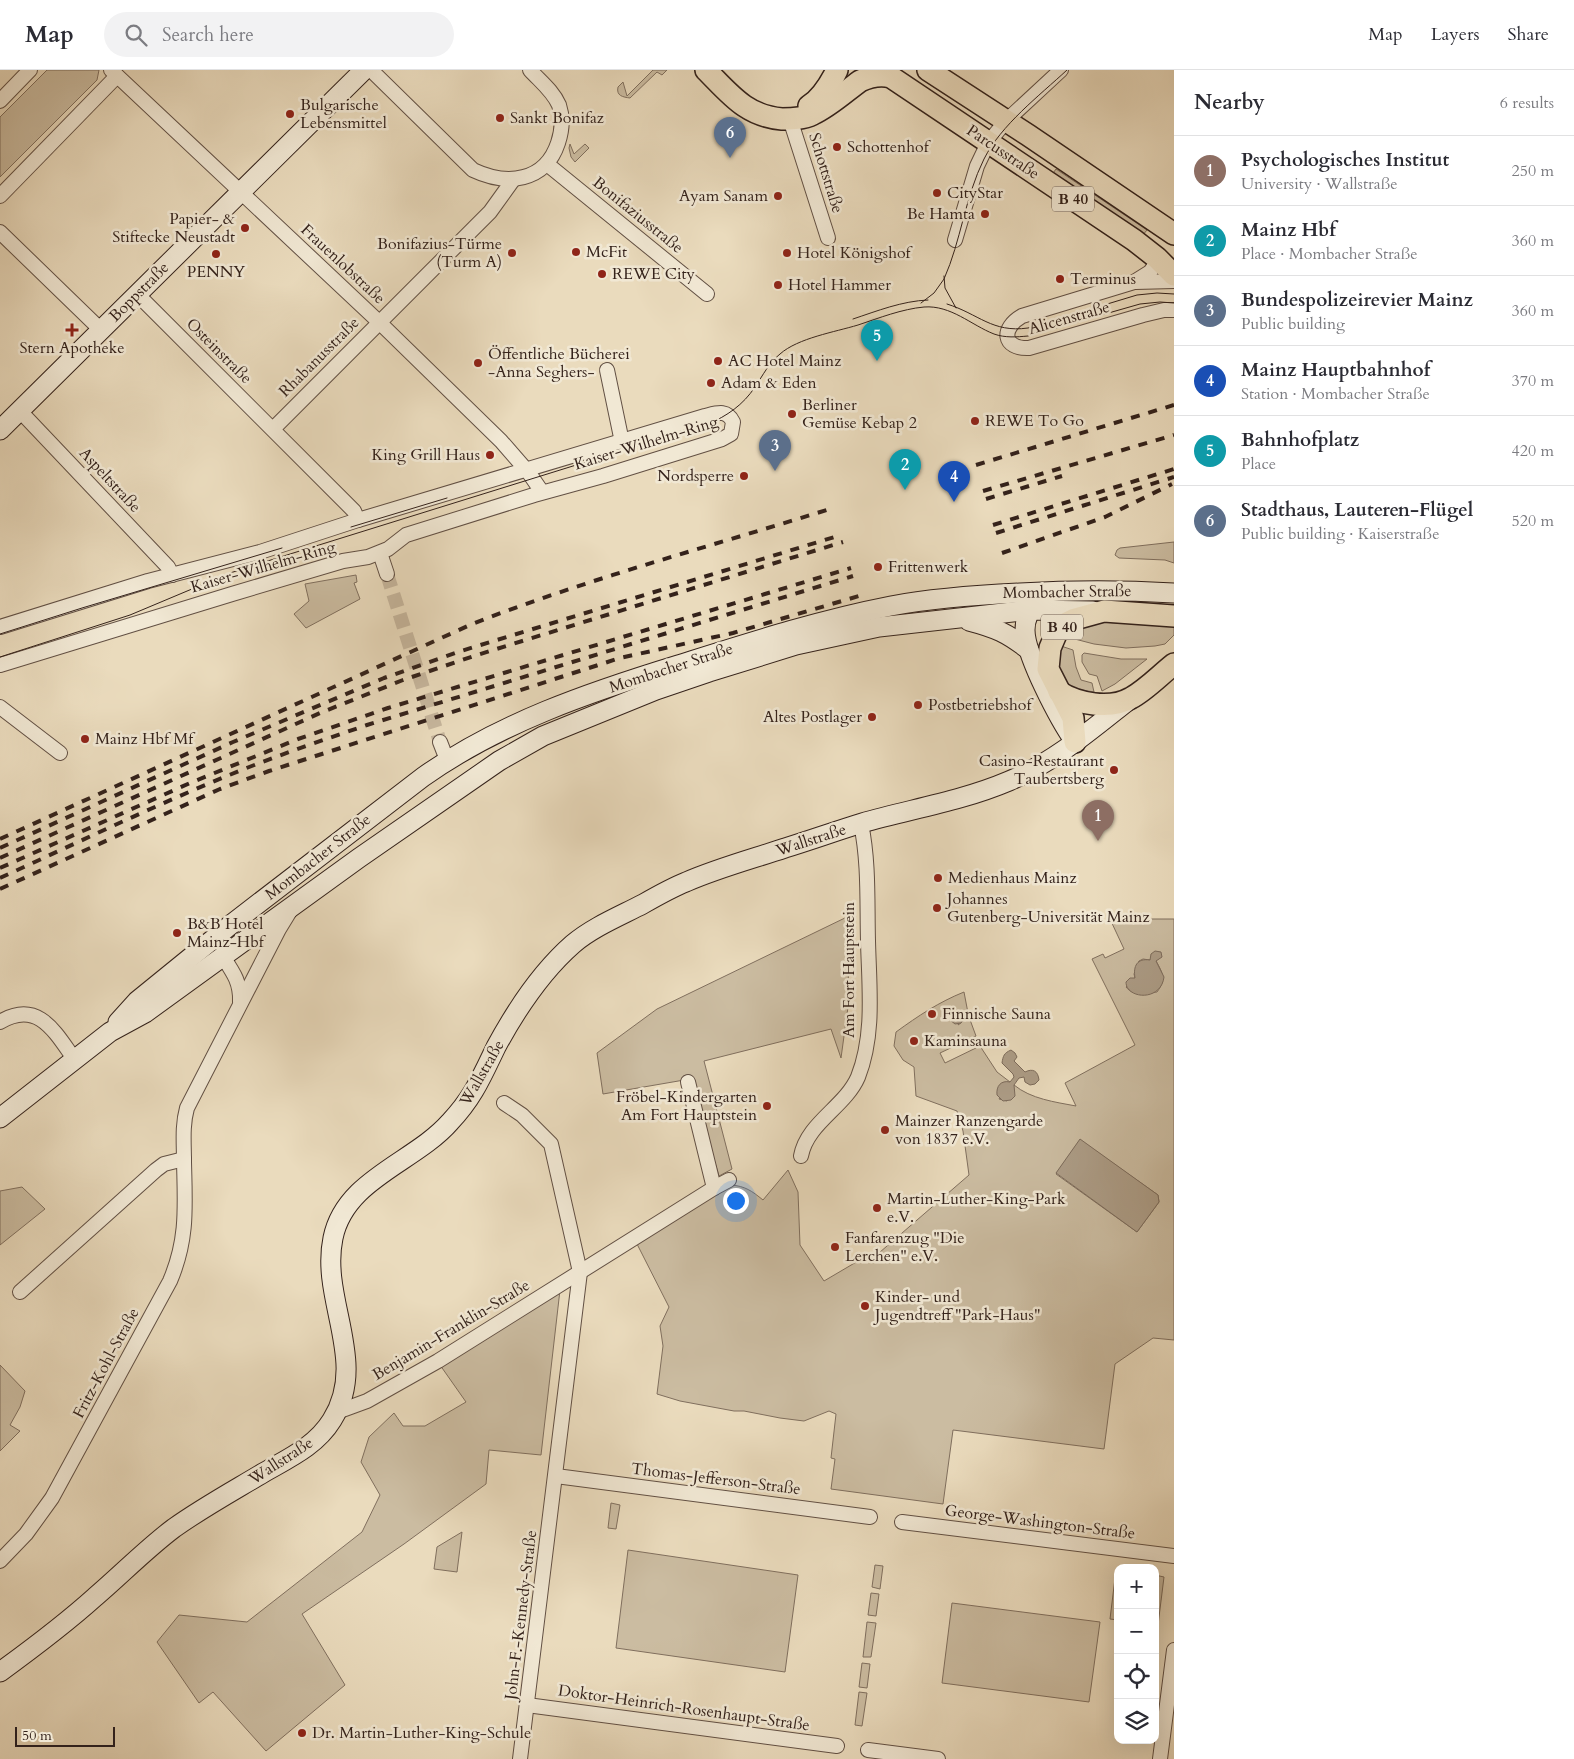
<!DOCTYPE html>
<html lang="en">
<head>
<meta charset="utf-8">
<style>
	body { margin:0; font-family:Cardo,serif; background:#f2f2f3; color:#2b2b33 }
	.controls { position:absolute; right:15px; bottom:15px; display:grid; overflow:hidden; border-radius:10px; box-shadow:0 5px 20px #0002 }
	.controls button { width:45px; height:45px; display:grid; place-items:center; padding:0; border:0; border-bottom:1px solid #e1e1e2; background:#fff; color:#2b2b33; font:25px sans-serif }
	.scale { position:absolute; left:15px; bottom:12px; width:100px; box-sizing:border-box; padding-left:5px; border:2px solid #34221b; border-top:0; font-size:14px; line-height:18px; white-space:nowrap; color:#34221b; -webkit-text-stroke:4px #f1e8d4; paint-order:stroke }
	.you { position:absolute; left:735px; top:1130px; width:18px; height:18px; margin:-12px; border:4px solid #fff; border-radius:50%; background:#1a73e8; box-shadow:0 0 0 8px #1a73e833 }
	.badge { display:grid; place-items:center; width:32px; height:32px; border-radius:50%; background:#0b8043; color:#fff; font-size:16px; font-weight:700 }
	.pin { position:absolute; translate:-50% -41px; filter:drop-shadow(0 1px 2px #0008) }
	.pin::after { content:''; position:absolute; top:26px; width:18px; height:15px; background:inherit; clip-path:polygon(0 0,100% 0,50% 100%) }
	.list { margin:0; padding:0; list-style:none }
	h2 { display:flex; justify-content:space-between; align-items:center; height:65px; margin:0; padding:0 20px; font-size:21px }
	h2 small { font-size:16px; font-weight:400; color:#7c7c81 }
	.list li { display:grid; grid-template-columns:32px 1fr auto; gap:15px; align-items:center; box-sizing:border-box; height:70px; padding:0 20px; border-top:1px solid #e1e1e2 }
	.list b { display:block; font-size:19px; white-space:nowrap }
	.list p { margin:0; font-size:16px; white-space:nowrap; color:#7c7c81 }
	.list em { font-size:16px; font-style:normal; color:#7c7c81 }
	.icon { flex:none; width:28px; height:28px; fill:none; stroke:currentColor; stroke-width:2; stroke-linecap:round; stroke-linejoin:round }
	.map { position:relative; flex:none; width:1174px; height:1689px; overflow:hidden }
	header { display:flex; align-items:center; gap:30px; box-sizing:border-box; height:70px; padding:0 25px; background:#fff; border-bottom:1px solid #e1e1e2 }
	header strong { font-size:24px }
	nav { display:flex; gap:28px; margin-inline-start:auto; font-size:18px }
	.search { width:350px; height:45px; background:#f2f2f3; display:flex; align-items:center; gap:12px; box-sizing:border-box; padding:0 18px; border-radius:28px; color:#7c7c81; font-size:19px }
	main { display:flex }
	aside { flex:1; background:#fff }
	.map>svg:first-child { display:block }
	.green { fill:#cbbca1; stroke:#806f5e; fill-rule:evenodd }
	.water { fill:#ac9c86; stroke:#7c6b5b }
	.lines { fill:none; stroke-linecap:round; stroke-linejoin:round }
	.street-tunnel { stroke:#c6b69d; stroke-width:14; stroke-dasharray:14 7; stroke-linecap:butt }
	.street-casing { stroke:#625044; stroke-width:16 }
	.secondary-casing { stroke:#34221b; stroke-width:21 }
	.primary-casing { stroke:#34221b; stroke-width:24 }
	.street { stroke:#f1e8d4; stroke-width:14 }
	.secondary { stroke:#f1e8d4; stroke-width:19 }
	.primary { stroke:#eadbbd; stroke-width:21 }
	.tram { stroke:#34221b; stroke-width:1 }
	.rail { stroke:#34221b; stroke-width:4; stroke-dasharray:9 9; stroke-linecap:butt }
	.poi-dot { fill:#8f2418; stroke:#f1e8d4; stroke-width:2 }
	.labels { text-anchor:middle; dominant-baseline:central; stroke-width:5; stroke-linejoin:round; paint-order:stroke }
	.shield { fill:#f1e8d4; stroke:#6d5d52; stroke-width:1 }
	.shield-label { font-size:15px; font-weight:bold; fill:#34221b }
	.poi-label { font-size:16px; fill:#34221b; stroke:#f1e8d4; text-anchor:start }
	.street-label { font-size:16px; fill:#34221b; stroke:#f1e8d4 }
</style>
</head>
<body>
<header>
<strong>Map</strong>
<div class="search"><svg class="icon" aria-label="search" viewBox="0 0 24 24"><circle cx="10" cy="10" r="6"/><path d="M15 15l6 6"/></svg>Search here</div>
<nav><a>Map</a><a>Layers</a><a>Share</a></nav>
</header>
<main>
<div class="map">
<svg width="1174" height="1689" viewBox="0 0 1174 1689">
	<rect width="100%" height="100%" fill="#eadbbd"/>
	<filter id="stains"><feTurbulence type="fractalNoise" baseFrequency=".004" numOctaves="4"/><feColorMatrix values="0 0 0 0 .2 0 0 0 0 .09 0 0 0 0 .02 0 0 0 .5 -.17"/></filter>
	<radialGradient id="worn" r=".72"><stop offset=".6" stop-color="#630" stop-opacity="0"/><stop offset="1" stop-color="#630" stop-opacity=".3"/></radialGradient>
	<g class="green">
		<path d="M47,0H99L97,10L0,107V47Z"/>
		<path d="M653,0H667L662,5L657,2L630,28C623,27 616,26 618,17L623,12L627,26Z"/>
		<path d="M570,74L574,84L585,74L589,78L575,92L571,87L569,78Z"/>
		<path d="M1056,99L1147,160L1142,166L1051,106Z"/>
		<path d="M1174,472V493L1165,490L1119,488L1115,485L1117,480L1120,478Z"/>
		<path d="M356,505L357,512L354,513L360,529L306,558L294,544L309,531L305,514Z"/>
		<path d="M1100,552L1172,556L1174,557V565L1165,574L1155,576L1126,578L1094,574L1067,567L1078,558Z"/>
		<path d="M1061,576L1073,580L1076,597L1081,610L1092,613L1094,622L1082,620L1080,627C1061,611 1056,601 1061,576Z"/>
		<path d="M1084,583L1121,589H1147L1115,614L1102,621L1097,606L1089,604L1082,592V585Z"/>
		<path d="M849,846L848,937L841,988L831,959L704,991L732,1099L719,1106L690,1009L603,1024L597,983L657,939Z"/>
		<path d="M1110,849H1174V1270L1153,1268L1115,1294L1104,1379L953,1360L943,1434L831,1419L835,1389L831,1388L836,1344L829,1341L804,1351L780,1348L744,1341H734L680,1331L657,1324L663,1276L660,1256L669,1237L637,1174L731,1115C745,1116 752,1121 763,1130L788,1100L798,1122L800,1175L824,1211L858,1191L872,1189L969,1105L963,1061L957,1041L916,1026L914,997L903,990L894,976L896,962C918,946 939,932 964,922L968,943L963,945L958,955L961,953L964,948L969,947L976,966L940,983L945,993L980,976L997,1002L1010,1012L999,1029L1007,1031L1014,1015C1031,1029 1055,1032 1076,1036L1065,1013L1135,975L1092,889L1103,884L1105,888L1124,879ZM1143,889L1156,891C1163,903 1166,910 1157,922C1146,923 1134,927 1126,917L1135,908L1134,904L1139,891ZM1080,1070L1158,1125L1159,1132L1137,1162L1056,1104Z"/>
		<path d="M22,1117L45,1139L0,1175V1121Z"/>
		<path d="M560,1220L541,1385L489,1380L486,1414L404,1474L302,1544L345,1615L266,1681L213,1622L199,1633L157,1572L179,1545L247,1552L362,1462L380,1425L361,1392L369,1367L394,1343L403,1356H425L466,1332L440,1295Z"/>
		<path d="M0,1295L25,1321L20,1337L10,1355L20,1361L0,1381Z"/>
		<path d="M611,1433L620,1435L616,1459L608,1458Z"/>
		<path d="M462,1462L457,1502L434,1499L437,1477Z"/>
		<path d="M628,1480L798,1505L785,1602L616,1578Z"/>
		<path d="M875,1495L883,1496L880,1519L872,1517Z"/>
		<path d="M1116,1500H1118V1550L1110,1549Z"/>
		<path d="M1155,1505L1164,1507L1158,1555H1155Z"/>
		<path d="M871,1523L879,1524L876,1546L868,1545Z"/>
		<path d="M952,1533L1100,1552L1089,1632L942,1613Z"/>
		<path d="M867,1552L876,1553L871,1587H863Z"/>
		<path d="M862,1593L870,1594L867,1618L859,1617Z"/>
		<path d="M859,1622L867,1623L862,1656L855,1655Z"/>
	</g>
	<g class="water">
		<path d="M1155,881L1161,882L1162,887L1156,891L1164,907C1161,932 1126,929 1126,912L1130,908H1135C1133,896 1137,888 1150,890L1151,884Z"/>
		<path d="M954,941H958L963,945L972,942L973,946L964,948L961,953L955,954L950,950L951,944Z"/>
		<path d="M1011,980L1015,983L1017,987L1014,991L1025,1002C1033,998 1038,1001 1039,1010L1035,1014L1030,1015L1025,1012L1024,1007L1019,1008L1014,1015L1015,1026L1011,1030L1003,1031L997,1025C996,1016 1001,1010 1010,1012L1014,1007L1013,1004L1002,993C1003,986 1004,983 1011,980Z"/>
		<path d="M1080,1069L1158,1125L1159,1132L1137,1162L1056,1103Z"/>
	</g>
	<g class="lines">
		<path class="street-tunnel" d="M387,504L440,672"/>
		<g class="street-casing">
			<g id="street">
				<path d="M111,0L379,252L501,371L529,403L542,422"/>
				<path d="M371,0L473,100C507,116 545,112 558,73C562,61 563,47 559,35C553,21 540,11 530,0"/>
				<path d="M0,31L30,0"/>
				<path d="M790,49L828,168"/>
				<path d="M547,94L707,224"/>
				<path d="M0,126L117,6"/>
				<path d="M0,162L101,260"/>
				<path d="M955,170L977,96L988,73L1006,51L1061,0"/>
				<path d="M1157,188L1155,195L1150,202L1134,212L1022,246C1001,258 1002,279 1029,278L1143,245L1164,240H1174"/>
				<path d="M1135,212L1174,211"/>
				<path d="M137,224L354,441L358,450"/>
				<path d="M607,300L622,372"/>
				<path d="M20,341L168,497L172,505"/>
				<path d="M273,359L490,142L513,110"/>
				<path d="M380,483L387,504"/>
				<path d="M0,557L148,511L260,482L358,450L705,346C717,343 727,339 733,352L731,364L722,369L603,406L534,425L406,465L388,479L368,487L343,491L232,524L0,595"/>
				<path d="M0,637L60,683"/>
				<path d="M440,672L447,690"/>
				<path d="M223,887C233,902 241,913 240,932"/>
				<path d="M0,952C38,929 55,962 75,990"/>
				<path d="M688,1012L714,1118"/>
				<path d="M504,1033L522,1045L551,1074L580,1202L520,1689"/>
				<path d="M801,1086C807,1053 845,1037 858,1007C875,964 869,916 868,871C867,832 869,792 861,754"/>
				<path d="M20,1222L156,1100L164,1094L184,1089"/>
				<path d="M337,1342L367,1331L438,1291L714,1118L729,1110"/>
				<path d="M556,1406L870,1447"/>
				<path d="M902,1452L1174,1486"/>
				<path d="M0,1491L26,1464L52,1428L170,1211C188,1169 185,1136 184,1092C184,1073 182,1056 187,1038L279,859L290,841"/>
				<path d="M527,1635L837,1676"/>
				<path d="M868,1680L938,1689"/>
				<path d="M1160,1689L1174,1580"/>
			</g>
		</g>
		<g class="secondary-casing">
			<g id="secondary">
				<path d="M0,360L364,0"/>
				<path d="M1037,533C1029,540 1025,549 1025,560C1025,585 1060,651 1075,672"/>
				<path d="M969,551C996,558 1007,563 1029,580"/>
				<path d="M118,952L137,931L233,853L423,707C499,653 590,622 678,595C748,573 819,550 891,536C934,528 977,525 1020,523C1072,520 1123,520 1174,523"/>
				<path d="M0,1048L110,962L145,943L359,788L499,691L543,666L656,620L709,602L796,575L879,557L1030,540L1093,541"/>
				<path d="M0,1602C33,1578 65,1554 95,1527C122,1504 146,1479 174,1458C202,1438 233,1421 263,1403C289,1388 316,1376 332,1350C369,1291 320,1230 333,1168C345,1109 414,1093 450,1052C473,1028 482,1006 496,977C516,940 541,902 573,874C593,857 620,846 643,834C657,826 671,818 686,812C718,798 752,789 785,778C811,770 836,761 862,753C911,739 962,731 1009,711C1054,692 1091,660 1129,630"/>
			</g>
		</g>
		<g class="primary-casing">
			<g id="primary">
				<path d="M706,0C730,24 746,46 782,49C792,49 803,49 813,44C830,36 845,22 860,11C871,6 880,4 891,7L1134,170L1157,188L1174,205"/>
				<path d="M928,0L1028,65L1174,164"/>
				<path d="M809,36C822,28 830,14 837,0"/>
				<path d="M1059,622C1078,634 1110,640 1131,628C1146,620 1160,605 1174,594"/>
				<path d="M1075,672L1073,648L1048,599L1050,578L1056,564L1065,554L1075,549L1104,541L1174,546"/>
			</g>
		</g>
		<use href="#street" class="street"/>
		<use href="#secondary" class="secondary"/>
		<use href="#primary" class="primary"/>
		<g class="tram">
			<path d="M944,206L945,218L956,238"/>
			<path d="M921,233L934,223L944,209C961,171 965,127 984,89C1001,55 1039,26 1067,0"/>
			<path d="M947,234C979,244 992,263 1028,258L1137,225L1157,223L1174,224"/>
			<path d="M853,249C877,241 902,231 928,230"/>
			<path d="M351,457L447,428"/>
			<path d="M0,564L82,538L282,478"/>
			<path d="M0,587L130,545L230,503L274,489L708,354C727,346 743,335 755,317C763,305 769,293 780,284C798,268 835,262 858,255C879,248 902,239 924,237C951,235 971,255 994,264C1005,268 1017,267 1028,266L1140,234L1160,232L1174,233"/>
		</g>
		<g class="rail">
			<path d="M976,395L1174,335"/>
			<path d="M983,421L1174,365"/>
			<path d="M986,429L1062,406"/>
			<path d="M993,455L1174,399"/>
			<path d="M996,463L1174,407"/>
			<path d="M1002,483L1105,447L1172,414"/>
			<path d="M0,769L472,554C590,508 712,476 833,438"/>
			<path d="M0,778L233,672L384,608L461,581L841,465"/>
			<path d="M0,788L320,643L403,610L477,585L843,472"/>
			<path d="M0,798L190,713L298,669L388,638L851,498"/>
			<path d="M0,808C81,771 162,732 244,699C285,683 326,669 367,655L853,506"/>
			<path d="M0,819L220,719L269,701L620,588L733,563L859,526"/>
		</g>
	</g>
	<g class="poi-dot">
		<circle cx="290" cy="44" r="5"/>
		<circle cx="500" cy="48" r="5"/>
		<circle cx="837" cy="77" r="5"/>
		<circle cx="937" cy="123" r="5"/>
		<circle cx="778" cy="126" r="5"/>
		<circle cx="985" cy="144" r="5"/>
		<circle cx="245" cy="158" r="5"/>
		<circle cx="576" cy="182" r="5"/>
		<circle cx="512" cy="183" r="5"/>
		<circle cx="787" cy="183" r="5"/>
		<circle cx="216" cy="184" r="5"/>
		<circle cx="602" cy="204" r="5"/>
		<circle cx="1060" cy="209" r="5"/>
		<circle cx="778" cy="215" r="5"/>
		<path d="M69.5 252.5h5v5h5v5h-5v5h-5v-5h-5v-5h5z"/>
		<circle cx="718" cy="291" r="5"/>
		<circle cx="478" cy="293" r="5"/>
		<circle cx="711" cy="313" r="5"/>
		<circle cx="792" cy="344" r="5"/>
		<circle cx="975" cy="351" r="5"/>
		<circle cx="490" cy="385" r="5"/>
		<circle cx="744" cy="406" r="5"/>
		<circle cx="878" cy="497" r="5"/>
		<circle cx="918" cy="635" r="5"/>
		<circle cx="872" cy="647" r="5"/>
		<circle cx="85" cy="669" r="5"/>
		<circle cx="1114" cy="700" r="5"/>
		<circle cx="938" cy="808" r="5"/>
		<circle cx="937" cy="838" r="5"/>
		<circle cx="177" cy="863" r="5"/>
		<circle cx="932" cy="944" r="5"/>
		<circle cx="914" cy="971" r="5"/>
		<circle cx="767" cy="1036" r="5"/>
		<circle cx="885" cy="1060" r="5"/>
		<circle cx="877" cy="1138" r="5"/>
		<circle cx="835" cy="1177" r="5"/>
		<circle cx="865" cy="1236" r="5"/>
		<circle cx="302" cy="1663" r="5"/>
	</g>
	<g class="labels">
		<g class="shield">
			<rect x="1052" y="116.5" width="42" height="25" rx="4"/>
			<rect x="1041" y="544.5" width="42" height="25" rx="4"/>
		</g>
		<g class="shield-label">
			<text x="1073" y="129">B 40</text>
			<text x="1062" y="557">B 40</text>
		</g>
		<g class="poi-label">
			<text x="300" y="35">Bulgarische<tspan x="300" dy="18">Lebensmittel</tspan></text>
			<text x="510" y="48">Sankt Bonifaz</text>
			<text x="847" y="77">Schottenhof</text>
			<text x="947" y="123">CityStar</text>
			<text x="768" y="126" text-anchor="end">Ayam Sanam</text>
			<text x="975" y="144" text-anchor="end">Be Hamta</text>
			<text x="235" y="149" text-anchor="end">Papier- &amp;<tspan x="235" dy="18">Stiftecke Neustadt</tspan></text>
			<text x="502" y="174" text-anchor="end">Bonifazius-Türme<tspan x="502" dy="18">(Turm A)</tspan></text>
			<text x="586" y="182">McFit</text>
			<text x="797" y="183">Hotel Königshof</text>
			<text x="216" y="202" text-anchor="middle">PENNY</text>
			<text x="612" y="204">REWE City</text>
			<text x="1070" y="209">Terminus</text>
			<text x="788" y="215">Hotel Hammer</text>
			<text x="72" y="278" text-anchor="middle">Stern Apotheke</text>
			<text x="488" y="284">Öffentliche Bücherei<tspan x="488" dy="18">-Anna Seghers-</tspan></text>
			<text x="728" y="291">AC Hotel Mainz</text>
			<text x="721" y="313">Adam &amp; Eden</text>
			<text x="802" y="335">Berliner<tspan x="802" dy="18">Gemüse Kebap 2</tspan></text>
			<text x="985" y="351">REWE To Go</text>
			<text x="480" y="385" text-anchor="end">King Grill Haus</text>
			<text x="734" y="406" text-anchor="end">Nordsperre</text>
			<text x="888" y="497">Frittenwerk</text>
			<text x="928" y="635">Postbetriebshof</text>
			<text x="862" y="647" text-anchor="end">Altes Postlager</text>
			<text x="95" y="669">Mainz Hbf Mf</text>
			<text x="1104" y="691" text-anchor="end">Casino-Restaurant<tspan x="1104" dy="18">Taubertsberg</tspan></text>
			<text x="948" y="808">Medienhaus Mainz</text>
			<text x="947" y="829">Johannes<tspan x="947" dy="18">Gutenberg-Universität Mainz</tspan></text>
			<text x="187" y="854">B&amp;B Hotel<tspan x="187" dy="18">Mainz-Hbf</tspan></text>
			<text x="942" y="944">Finnische Sauna</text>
			<text x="924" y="971">Kaminsauna</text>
			<text x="757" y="1027" text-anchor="end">Fröbel-Kindergarten<tspan x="757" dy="18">Am Fort Hauptstein</tspan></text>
			<text x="895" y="1051">Mainzer Ranzengarde<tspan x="895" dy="18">von 1837 e.V.</tspan></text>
			<text x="887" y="1129">Martin-Luther-King-Park<tspan x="887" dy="18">e.V.</tspan></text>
			<text x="845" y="1168">Fanfarenzug "Die<tspan x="845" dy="18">Lerchen" e.V.</tspan></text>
			<text x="875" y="1227">Kinder- und<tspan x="875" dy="18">Jugendtreff "Park-Haus"</tspan></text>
			<text x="312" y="1663">Dr. Martin-Luther-King-Schule</text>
		</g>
		<g class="street-label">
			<text transform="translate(1003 82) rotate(34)">Parcusstraße</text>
			<text transform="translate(826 103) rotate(73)">Schottstraße</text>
			<text transform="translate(638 145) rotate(39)">Bonifaziusstraße</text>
			<text transform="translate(343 194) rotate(43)">Frauenlobstraße</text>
			<text transform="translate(139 222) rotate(-45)">Boppstraße</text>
			<text transform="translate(1069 248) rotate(-16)">Alicenstraße</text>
			<text transform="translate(219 281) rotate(45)">Osteinstraße</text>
			<text transform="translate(319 287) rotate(-45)">Rhabanusstraße</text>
			<text transform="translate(646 373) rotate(-17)">Kaiser-Wilhelm-Ring</text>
			<text transform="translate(110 410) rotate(47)">Aspeltstraße</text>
			<text transform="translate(263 497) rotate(-16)">Kaiser-Wilhelm-Ring</text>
			<text transform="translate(1067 522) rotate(-1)">Mombacher Straße</text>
			<text transform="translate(671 598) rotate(-18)">Mombacher Straße</text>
			<text transform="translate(811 770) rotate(-18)">Wallstraße</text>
			<text transform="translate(318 787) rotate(-38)">Mombacher Straße</text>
			<text transform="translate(849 900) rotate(-90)">Am Fort Hauptstein</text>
			<text transform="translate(482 1003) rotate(-60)">Wallstraße</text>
			<text transform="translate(451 1260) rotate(-31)">Benjamin-Franklin-Straße</text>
			<text transform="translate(106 1293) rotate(-62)">Fritz-Kohl-Straße</text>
			<text transform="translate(281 1391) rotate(-33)">Wallstraße</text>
			<text transform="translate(716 1409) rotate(7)">Thomas-Jefferson-Straße</text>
			<text transform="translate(1040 1452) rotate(7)">George-Washington-Straße</text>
			<text transform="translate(521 1545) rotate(-83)">John-F.-Kennedy-Straße</text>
			<text transform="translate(684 1638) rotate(8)">Doktor-Heinrich-Rosenhaupt-Straße</text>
		</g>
	</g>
	<rect width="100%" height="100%" filter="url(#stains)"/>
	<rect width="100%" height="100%" fill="url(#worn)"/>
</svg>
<div class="controls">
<button>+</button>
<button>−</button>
<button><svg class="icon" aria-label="locate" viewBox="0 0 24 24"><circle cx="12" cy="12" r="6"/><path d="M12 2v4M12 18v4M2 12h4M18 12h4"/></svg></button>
<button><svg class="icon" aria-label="layers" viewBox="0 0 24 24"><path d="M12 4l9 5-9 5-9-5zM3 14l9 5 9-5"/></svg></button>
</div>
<div class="scale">50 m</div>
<div class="you"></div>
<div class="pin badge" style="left:1098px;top:771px;background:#8d6e63">1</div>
<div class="pin badge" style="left:905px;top:420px;background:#0f9aa8">2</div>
<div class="pin badge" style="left:775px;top:401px;background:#5c6f8a">3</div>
<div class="pin badge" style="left:954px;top:432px;background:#1a4fb4">4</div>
<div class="pin badge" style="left:877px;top:291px;background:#0f9aa8">5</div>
<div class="pin badge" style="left:730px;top:88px;background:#5c6f8a">6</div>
</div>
<aside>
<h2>Nearby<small>6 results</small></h2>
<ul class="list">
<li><span class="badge" style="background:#8d6e63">1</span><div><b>Psychologisches Institut</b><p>University · Wallstraße</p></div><em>250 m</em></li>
<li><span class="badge" style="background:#0f9aa8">2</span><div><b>Mainz Hbf</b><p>Place · Mombacher Straße</p></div><em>360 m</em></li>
<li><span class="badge" style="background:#5c6f8a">3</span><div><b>Bundespolizeirevier Mainz</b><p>Public building</p></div><em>360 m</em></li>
<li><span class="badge" style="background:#1a4fb4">4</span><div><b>Mainz Hauptbahnhof</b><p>Station · Mombacher Straße</p></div><em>370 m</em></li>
<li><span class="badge" style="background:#0f9aa8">5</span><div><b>Bahnhofplatz</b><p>Place</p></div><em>420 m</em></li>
<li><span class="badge" style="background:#5c6f8a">6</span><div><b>Stadthaus, Lauteren-Flügel</b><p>Public building · Kaiserstraße</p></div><em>520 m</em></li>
</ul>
</aside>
</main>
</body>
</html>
